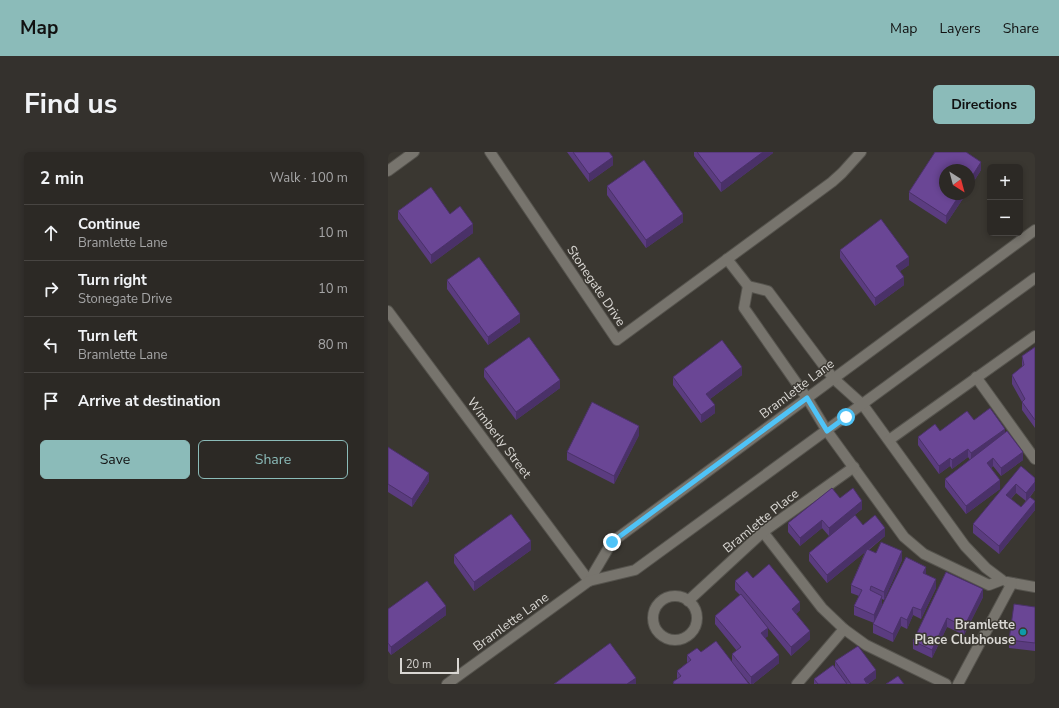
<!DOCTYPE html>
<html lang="en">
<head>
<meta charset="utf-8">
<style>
	body { margin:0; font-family:"Nunito Sans",sans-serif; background:#34312d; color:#f1f3f6 }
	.controls { position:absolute; right:12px; top:12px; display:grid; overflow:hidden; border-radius:6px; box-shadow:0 2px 6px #0003 }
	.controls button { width:36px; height:36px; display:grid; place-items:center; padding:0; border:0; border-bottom:1px solid #484542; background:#2c2925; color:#f1f3f6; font:20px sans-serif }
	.compass { position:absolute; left:551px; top:12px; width:36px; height:36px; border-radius:50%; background:#2c2925; box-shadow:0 2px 6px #0003; rotate:144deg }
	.scale { position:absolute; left:12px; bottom:10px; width:59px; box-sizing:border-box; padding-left:4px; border:2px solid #d9d7d3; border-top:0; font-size:11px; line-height:14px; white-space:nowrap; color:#d9d7d3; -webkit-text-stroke:3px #3a3731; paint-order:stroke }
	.stop { position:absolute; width:12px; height:12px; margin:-9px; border:3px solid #4fc3f7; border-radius:50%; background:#fff }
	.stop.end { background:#4fc3f7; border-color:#fff; box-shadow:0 1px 4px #0008 }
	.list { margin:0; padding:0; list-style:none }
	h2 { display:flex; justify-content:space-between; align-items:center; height:52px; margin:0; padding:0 16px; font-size:17px }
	h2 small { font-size:13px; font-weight:400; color:#a6a6a7 }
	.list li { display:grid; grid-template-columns:26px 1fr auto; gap:12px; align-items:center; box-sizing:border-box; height:56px; padding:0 16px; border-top:1px solid #484542 }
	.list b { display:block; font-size:15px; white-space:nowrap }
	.list p { margin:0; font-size:13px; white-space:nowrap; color:#a6a6a7 }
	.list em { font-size:13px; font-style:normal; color:#a6a6a7 }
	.actions { display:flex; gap:8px; padding:12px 16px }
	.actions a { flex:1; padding:9px 0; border:1px solid #8bbbb9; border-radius:6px; text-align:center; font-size:14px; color:#8bbbb9 }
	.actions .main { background:#8bbbb9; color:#111 }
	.icon { flex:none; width:22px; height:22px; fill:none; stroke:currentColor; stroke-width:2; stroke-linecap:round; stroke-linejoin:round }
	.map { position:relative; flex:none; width:647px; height:532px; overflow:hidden; border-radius:6px }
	header { display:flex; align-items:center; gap:24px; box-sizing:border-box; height:56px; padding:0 20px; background:#8bbbb9; color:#111 }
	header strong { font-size:19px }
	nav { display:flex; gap:22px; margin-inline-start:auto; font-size:14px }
	.intro { display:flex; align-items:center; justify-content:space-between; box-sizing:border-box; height:96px; padding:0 24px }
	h1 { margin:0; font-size:28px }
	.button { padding:10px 18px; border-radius:6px; background:#8bbbb9; color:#111; font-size:14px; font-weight:700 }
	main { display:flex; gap:24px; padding:0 24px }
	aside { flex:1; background:#2c2925; border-radius:6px; box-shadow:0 2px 6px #0003 }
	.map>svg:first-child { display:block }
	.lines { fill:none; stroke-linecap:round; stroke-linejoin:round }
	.minor-casing { stroke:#55534d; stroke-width:12 }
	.minor { stroke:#77746d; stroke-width:10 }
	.wall { fill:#5b3c80; fill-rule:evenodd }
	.shaded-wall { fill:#4a3168 }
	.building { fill:#6a4695; stroke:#4a3168 }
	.route { stroke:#4fc3f7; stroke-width:5 }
	.culture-dot { fill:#0f9aa8; stroke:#3a3731; stroke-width:1.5 }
	.labels { text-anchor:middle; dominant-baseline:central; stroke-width:3; stroke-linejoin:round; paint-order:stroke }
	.street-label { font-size:13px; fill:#d9d7d3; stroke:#3a3731 }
	.poi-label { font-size:13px; font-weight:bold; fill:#d9d7d3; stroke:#3a3731; text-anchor:end }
</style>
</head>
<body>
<header>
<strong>Map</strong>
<nav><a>Map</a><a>Layers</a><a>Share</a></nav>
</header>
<div class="intro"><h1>Find us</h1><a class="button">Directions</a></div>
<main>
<aside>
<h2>2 min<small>Walk · 100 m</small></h2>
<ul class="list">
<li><svg class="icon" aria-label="ahead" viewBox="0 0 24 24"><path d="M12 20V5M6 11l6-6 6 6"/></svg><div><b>Continue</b><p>Bramlette Lane</p></div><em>10 m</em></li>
<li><svg class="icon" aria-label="right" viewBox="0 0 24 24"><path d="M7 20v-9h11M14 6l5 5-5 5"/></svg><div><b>Turn right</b><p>Stonegate Drive</p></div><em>10 m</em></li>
<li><svg class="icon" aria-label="left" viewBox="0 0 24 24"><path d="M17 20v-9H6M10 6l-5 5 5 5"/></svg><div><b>Turn left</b><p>Bramlette Lane</p></div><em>80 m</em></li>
<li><svg class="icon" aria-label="arrive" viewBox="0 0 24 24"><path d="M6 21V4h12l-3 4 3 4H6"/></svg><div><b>Arrive at destination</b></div></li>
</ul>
<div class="actions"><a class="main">Save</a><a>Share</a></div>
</aside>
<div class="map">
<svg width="647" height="532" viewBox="0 0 647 532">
	<rect width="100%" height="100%" fill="#3a3731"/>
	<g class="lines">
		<g class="minor-casing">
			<g id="minor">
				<path d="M102,0L229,188L444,30L454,21L473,0"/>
				<path d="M0,19L26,0"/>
				<path d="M339,107L360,134"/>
				<path d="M360,134L380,139L445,226L475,253L577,394L598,416L614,428L601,433L536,402L516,385L439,279L419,246L356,156Z"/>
				<path d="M0,159L201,429"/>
				<path d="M588,225L647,307"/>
				<path d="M501,288L647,184"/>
				<path d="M375,380L434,456L456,477L478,493L558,532"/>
				<path d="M201,429L224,390L647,78"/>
				<path d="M619,430L647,435"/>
				<circle cx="287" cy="466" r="22"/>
				<path d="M300,449L375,380L466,315"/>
				<path d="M59,532L201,429L247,418L647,126"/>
				<path d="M409,532L456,477"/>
				<path d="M570,532L624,431"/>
			</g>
		</g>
		<use href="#minor" class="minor"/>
	</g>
	<g class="wall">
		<path d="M179,0H221L225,13L201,30Z"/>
		<path d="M306,0H385V1L333,40L306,4Z"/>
		<path d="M547,0H578L593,10V18L581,37V18H557V42H578L558,72L521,48V40Z"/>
		<path d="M219,34L295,70L258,96L219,43Z"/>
		<path d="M10,59L62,62L85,81L43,112L10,67Z"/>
		<path d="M452,98L521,113L512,119L516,133L487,154L452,106Z"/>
		<path d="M59,128L132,170L100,193L59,137Z"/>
		<path d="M647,195V276L634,258V250L624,232V223L634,215V204Z"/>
		<path d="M96,217L172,236L128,268L96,225Z"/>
		<path d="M354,223L322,247L327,261L313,271L285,233V225Z"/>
		<path d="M586,268L617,281L635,308L613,324L605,314L603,316L612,337L578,362L557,335V327L582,308L580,305L564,317L562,314L551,322L530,293V285L552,279Z"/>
		<path d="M251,283L226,332L179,308V300Z"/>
		<path d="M0,295L41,329L24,355L0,340Z"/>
		<path d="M633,314L647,326V338L642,345L647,349V358L611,402L585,381V372ZM628,341L638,349L633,355L623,347Z"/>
		<path d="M452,346L474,357L441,384L434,376L412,394L400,380V371Z"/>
		<path d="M475,373L497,384L481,398L488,401L514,408L496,448L494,447V452L486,471L466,463V454L471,444L463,441V433L477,400L439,431L421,409V401Z"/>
		<path d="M143,398L86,439L66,411V403Z"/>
		<path d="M558,420L595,445L576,483L559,475L544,506L525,497V489Z"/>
		<path d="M538,423L548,436L533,467L525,463L519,477L513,474L505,490L485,481V472Z"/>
		<path d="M365,426L412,458L408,462L422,487L403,504L380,476V484L377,486L391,511L365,532H362L346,513L361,532H285V530L289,527V519L299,511V503L313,500L344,510V502L349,499L327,472V464L352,443L347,438V429Z"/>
		<path d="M647,455V499L621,496V488Z"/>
		<path d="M0,457L58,463L3,503L0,499Z"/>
		<path d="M447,509L488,526L480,532H426V527L447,516Z"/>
	</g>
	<g class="shaded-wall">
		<path d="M375,0H385V1L333,40V31Z"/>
		<path d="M225,5V13L201,30V22Z"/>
		<path d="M593,10V18L581,37V29Z"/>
		<path d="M572,42H578L558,72V64Z"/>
		<path d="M295,62V70L258,96V88Z"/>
		<path d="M85,72V81L43,112V103Z"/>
		<path d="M521,105V113L508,122V114Z"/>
		<path d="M516,125V133L487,154V146Z"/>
		<path d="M132,162V170L100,193V185Z"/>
		<path d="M354,215V223L318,250V242Z"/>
		<path d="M172,228V236L128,268V260Z"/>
		<path d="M327,253V261L313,271V263Z"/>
		<path d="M251,274V283L226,332V324Z"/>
		<path d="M617,277V285L583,310V301Z"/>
		<path d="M580,297V305L564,317V308Z"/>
		<path d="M635,300V308L613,324V316Z"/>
		<path d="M562,306V314L551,322V314Z"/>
		<path d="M605,306V314L599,319V311Z"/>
		<path d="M41,321V329L24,355V347Z"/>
		<path d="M612,328V337L578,362V354Z"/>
		<path d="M647,330V338L638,349V341Z"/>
		<path d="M628,332V341L618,352V343Z"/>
		<path d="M474,349V357L441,384V376Z"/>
		<path d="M647,350V358L611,402V394Z"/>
		<path d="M434,368V376L412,394V386Z"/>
		<path d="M497,376V384L439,431V423Z"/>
		<path d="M143,389V398L86,439V430Z"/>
		<path d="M514,399V408L496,448V440Z"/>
		<path d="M538,415V423L535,421Z"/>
		<path d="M548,427V436L533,467V458Z"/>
		<path d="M595,437V445L576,483V475Z"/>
		<path d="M494,444V452L486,471V463Z"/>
		<path d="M412,450V458L404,466V457Z"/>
		<path d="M58,454V463L3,503V495Z"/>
		<path d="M525,455V463L519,477V468Z"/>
		<path d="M513,465V474L505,490V482Z"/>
		<path d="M559,466V475L544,506V498Z"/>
		<path d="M380,476V484L373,490V481Z"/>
		<path d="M422,479V487L403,504V495Z"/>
		<path d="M391,503V511L365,532H363V525Z"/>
		<path d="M488,518V526L480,532L476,527Z"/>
		<path d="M248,526V532H239Z"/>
	</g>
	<g class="building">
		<path d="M185,0H221L225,5L201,22Z"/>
		<path d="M309,0H375L333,31Z"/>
		<path d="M547,0H578L593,10L581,29V18H557V42H572L558,64L521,40Z"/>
		<path d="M256,8L295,62L258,88L219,34Z"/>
		<path d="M43,35L62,62L72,54L85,72L43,103L10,59Z"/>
		<path d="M493,67L521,105L508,114L516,125L487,146L452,98Z"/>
		<path d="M91,105L132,162L100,185L59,128Z"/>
		<path d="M141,185L172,228L128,260L96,217Z"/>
		<path d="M334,188L354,215L318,242L327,253L313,263L285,225Z"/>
		<path d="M647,195V268L634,250L637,247L624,223L636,213L634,204Z"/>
		<path d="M204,250L251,274L226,324L179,300Z"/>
		<path d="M602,256L617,277L583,301L580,297L564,308L562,306L551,314L530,285L547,272L552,279L579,259L586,268Z"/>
		<path d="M619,279L635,300L613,316L605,306L599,311L612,328L578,354L557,327Z"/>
		<path d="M0,295L41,321L24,347L0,332Z"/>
		<path d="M633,314L647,326V330L638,341L628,332L618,343L633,355L642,345L647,349V350L611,394L585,372Z"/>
		<path d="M444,336L452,346L465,336L474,349L441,376L434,368L412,386L400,371Z"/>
		<path d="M123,362L143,389L86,430L66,403Z"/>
		<path d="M467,363L475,373L487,363L497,376L439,423L421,401Z"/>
		<path d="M493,390L514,399L496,440L483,434L482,438L494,444L486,463L466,454L474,438L463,433L479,397L488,401Z"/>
		<path d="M518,405L538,415L535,421L548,427L533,458L525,455L519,468L513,465L505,482L485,472Z"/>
		<path d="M381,412L412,450L404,457L422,479L403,495L347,429L359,419L365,426Z"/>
		<path d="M558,420L595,437L576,475L559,466L544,498L525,489Z"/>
		<path d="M39,429L58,454L3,495L0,491V457Z"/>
		<path d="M353,442L380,476L373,481L391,503L363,525L344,502L353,495L327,464Z"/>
		<path d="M626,452L647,455V491L621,488Z"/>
		<path d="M328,489L361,532H286L285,530L293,524L289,519L303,508L299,503L309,496L313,500Z"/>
		<path d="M222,491L248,526L239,532H166Z"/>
		<path d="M470,494L488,518L476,527L479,532H463L447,509Z"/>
		<path d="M445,513L459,532H430L426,527Z"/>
		<path d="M510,524L516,532H498Z"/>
	</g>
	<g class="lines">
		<path class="route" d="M224,390L419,246L439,279L458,265"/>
	</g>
	<circle class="culture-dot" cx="635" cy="480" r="4"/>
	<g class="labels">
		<g class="street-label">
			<text transform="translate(208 134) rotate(56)">Stonegate Drive</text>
			<text transform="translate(409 237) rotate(-37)">Bramlette Lane</text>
			<text transform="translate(111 286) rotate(53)">Wimberly Street</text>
			<text transform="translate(373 369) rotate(-39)">Bramlette Place</text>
			<text transform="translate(123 470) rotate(-36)">Bramlette Lane</text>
		</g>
		<g class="poi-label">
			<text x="627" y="473">Bramlette<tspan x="627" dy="15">Place Clubhouse</tspan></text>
		</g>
	</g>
</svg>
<div class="controls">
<button>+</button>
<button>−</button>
</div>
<svg class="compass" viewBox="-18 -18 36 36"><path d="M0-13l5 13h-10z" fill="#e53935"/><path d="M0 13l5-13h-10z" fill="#a6a6a7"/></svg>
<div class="scale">20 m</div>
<div class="stop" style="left:458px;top:265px"></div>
<div class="stop end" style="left:224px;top:390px"></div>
</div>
</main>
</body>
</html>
